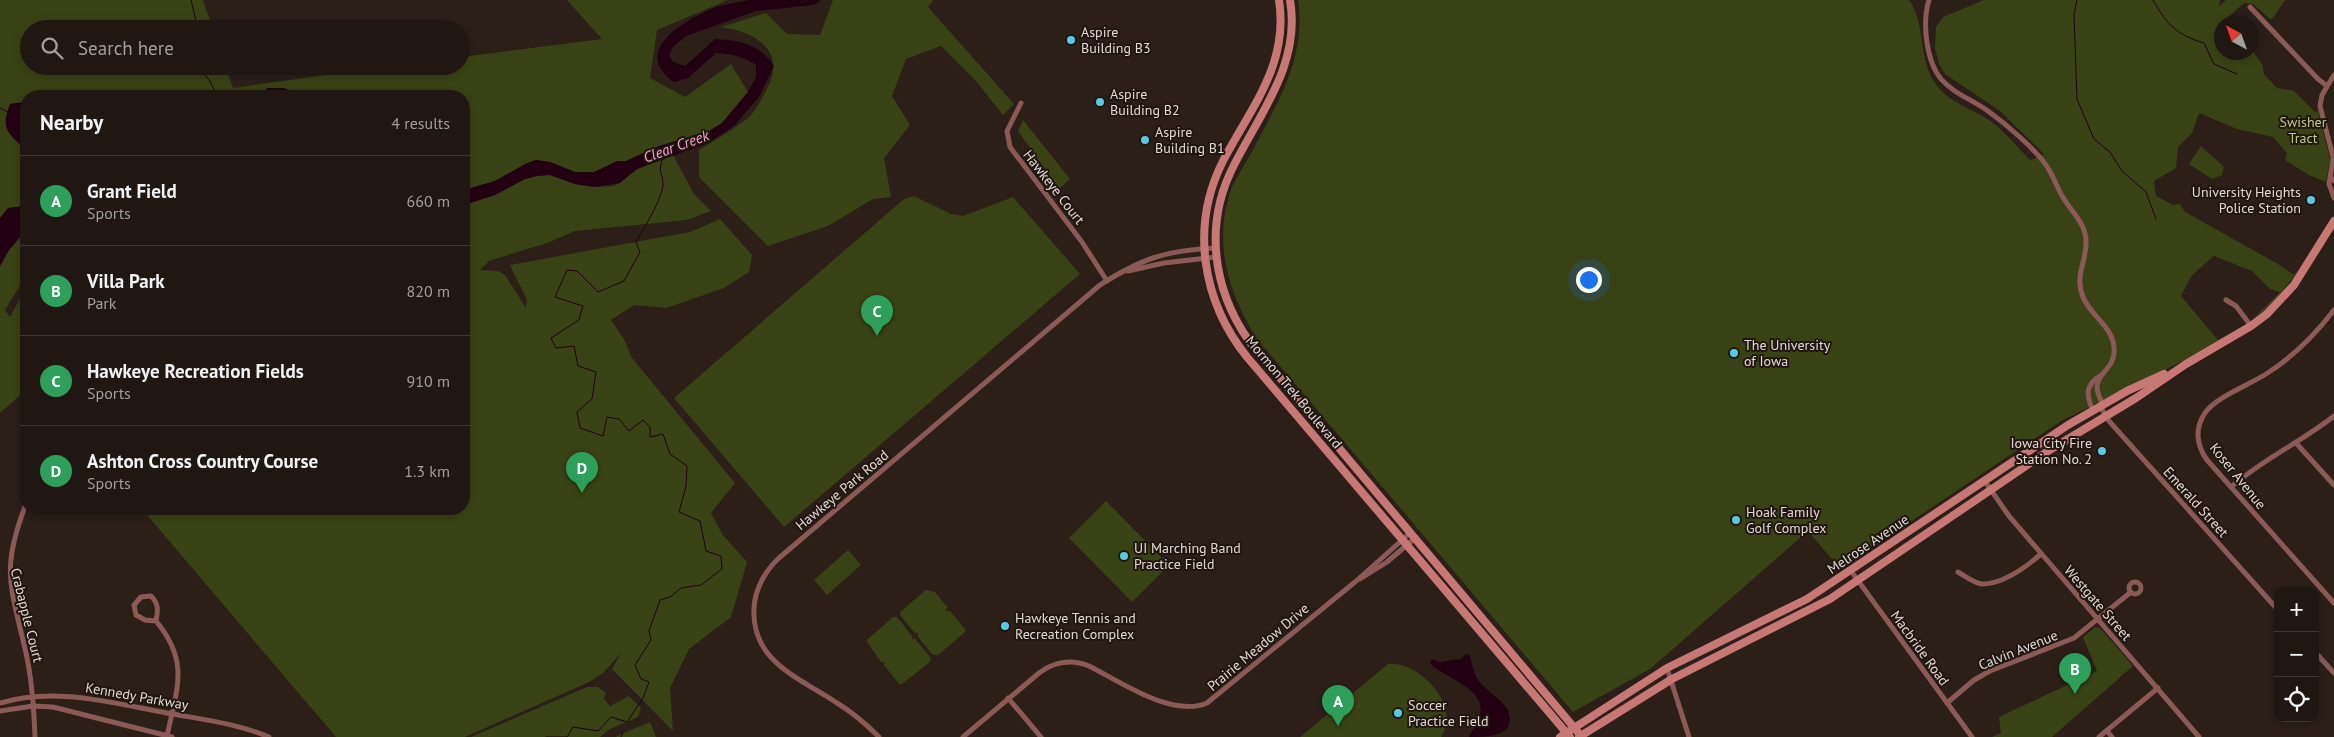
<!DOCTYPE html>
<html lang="en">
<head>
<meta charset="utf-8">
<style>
	body { margin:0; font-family:"PT Sans",sans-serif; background:#2d2420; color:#f1f3f6 }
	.controls { position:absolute; right:15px; bottom:15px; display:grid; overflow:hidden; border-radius:10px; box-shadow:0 2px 8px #0003 }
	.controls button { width:45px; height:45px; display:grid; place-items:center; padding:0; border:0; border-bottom:1px solid #3d3632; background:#201712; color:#f1f3f6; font:25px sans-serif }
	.compass { position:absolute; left:2214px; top:15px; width:45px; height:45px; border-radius:50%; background:#201712; box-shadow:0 2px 8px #0003; rotate:319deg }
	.you { position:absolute; left:1588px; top:279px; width:18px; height:18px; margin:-12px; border:4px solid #fff; border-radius:50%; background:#1a73e8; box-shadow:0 0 0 8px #1a73e833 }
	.badge { display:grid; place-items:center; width:32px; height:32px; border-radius:50%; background:#8c9099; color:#fff; font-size:16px; font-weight:700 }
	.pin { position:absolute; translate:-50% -41px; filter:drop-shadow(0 1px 2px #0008) }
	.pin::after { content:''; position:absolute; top:26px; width:18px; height:15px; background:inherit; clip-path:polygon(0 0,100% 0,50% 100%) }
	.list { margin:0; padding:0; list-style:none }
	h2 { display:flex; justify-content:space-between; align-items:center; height:65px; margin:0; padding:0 20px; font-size:21px }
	h2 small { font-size:16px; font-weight:400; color:#a29f9f }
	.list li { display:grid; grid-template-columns:32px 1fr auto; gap:15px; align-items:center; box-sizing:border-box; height:90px; padding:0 20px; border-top:1px solid #3d3632 }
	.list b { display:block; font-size:19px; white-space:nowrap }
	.list p { margin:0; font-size:16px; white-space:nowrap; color:#a29f9f }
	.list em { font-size:16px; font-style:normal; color:#a29f9f }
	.icon { flex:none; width:28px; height:28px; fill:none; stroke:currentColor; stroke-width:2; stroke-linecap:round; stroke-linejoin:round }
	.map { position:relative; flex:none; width:2334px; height:737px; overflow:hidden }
	.search { position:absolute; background:#201712; box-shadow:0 2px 8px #0003; left:20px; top:20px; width:450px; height:55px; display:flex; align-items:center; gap:12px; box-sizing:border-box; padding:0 18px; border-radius:28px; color:#a29f9f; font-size:19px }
	.panel { position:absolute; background:#201712; box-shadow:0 2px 8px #0003; left:20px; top:90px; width:450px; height:425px; border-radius:20px }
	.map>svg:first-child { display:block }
	.green { fill:#394214 }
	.water { fill:#220012 }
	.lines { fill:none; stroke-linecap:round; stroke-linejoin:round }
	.stream { stroke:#220012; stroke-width:1 }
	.street { stroke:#8b5956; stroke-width:5 }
	.secondary { stroke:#c77774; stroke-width:8 }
	.poi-dot { fill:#58c8e4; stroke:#21160f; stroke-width:2 }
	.labels { text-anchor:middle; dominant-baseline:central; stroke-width:4; stroke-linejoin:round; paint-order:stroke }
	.poi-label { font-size:14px; fill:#e1d9d4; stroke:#21160f; text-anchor:start }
	.park-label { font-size:14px; fill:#bbd074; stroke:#21160f }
	.street-label { font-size:14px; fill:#e1d9d4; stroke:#21160f }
	.water-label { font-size:15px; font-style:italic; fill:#faa0cb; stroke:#21160f }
</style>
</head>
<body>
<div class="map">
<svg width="2334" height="737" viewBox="0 0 2334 737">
	<rect width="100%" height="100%" fill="#2b1f18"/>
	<g class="green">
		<path d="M0,0H203L213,29H29V66H225L233,88L390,66H461V57L602,39L567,0H728L657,30L650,78L685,97L731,64L748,92L722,123L709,131L659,146L626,161L617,162L594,172H575L550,162L536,160L527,163L495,181L464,190V96H304L295,93H261L259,96H26V102L10,104L26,150V206L8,208L0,218Z"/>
		<path d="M833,0H933L928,7L1014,104L1003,115L976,81L941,46L906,59L892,96L910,125L884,158L891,197L873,199L828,226L768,246L699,177V150C715,140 733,130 748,118C754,113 759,103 763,96C789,55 762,33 721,27L766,13L787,34L820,35Z"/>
		<path d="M1298,0H1909C1926,24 1918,58 1935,83C1948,103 1974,109 1992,122C2006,133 2018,148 2030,160L2044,154L2000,111L1945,74L1939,64L1935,48L1936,27L1943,17L1984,0H2220L2219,6L2226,0H2285L2273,18L2270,19L2253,4L2244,3L2226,19L2228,22H2222V52H2252V50L2262,64L2264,74L2277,88L2294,91L2315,112L2318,111L2330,159L2326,182L2309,175L2285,160L2287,153L2273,137L2237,129L2199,113L2192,133L2178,147L2176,168L2154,181L2156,196L2173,205L2180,204L2185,212L2278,264L2294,275L2297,270L2295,276L2268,308L2253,319L2280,292L2270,289L2252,271L2214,256L2192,275L2181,296L2218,340L2243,327L2187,359L2061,421L1840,569L1808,531L1650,669L1573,712L1257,339C1228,293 1212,241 1232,187C1237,177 1243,167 1249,157C1275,107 1307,59 1298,0Z"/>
		<path d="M1023,120L1070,179L1059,189L1018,131Z"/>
		<path d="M2201,146L2224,167L2222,175L2212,179L2189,164Z"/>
		<path d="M673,155L694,194L711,211L687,220L575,231L547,243L489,261L480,270L498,271L505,275L526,308L527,300L510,265L690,232L720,219L752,255L749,272L724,288L666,308L634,305L611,320L624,339L632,358L735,483L711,513L722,534L747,562L731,617L689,649L670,688L673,731L612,669L621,653L603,673L589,682L465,737H336L142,509H464V205L495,195L525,179L537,176L550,175L575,184L595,187L614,186L637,169Z"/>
		<path d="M914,196L951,214L963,216L1013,197L1080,274L784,527L674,398L904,199Z"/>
		<path d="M26,230V276L5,310L10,317L26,288V390L0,413V266L9,250Z"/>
		<path d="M1106,501L1169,565L1132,602L1069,538Z"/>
		<path d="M848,550L861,565L827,595L814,580Z"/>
		<path d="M926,590L935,592L947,607L946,611H950L965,629V632L938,655H933L918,637V633H915L900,615L901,611Z"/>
		<path d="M893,617H897L912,636V639H915L931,658L930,662L902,684H899L884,665L885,662H881L867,642L868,639Z"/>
		<path d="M2095,627L2100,628L2133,666L2052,737H1992L2001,733L1999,717L2097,671L2083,637Z"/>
		<path d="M1388,664C1420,661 1462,707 1441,737H1300Z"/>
		<path d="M587,687H598L606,693L604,699L610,706L629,696L641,708L638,717L610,729L600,737H471Z"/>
		<path d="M650,722L656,737H616L617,736Z"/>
	</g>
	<g class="water">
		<path d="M748,0H821L814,5L756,11L686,36L673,47L669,55L673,62L685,66L715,39C739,40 760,44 774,66L759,97L734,126L708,143L637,169L620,183L595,187L575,184L550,175L537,176L525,179L495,195L464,205V190L495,181L527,163L536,160L550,162L575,172H594L617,161H626L659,146L709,131L722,123L748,92L756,77V65C743,56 731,54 716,53L688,78L674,82C630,51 684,21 713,8C724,4 737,3 748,0Z"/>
		<path d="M267,88H284L304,96H259Z"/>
		<path d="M26,102V111L20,113C19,121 21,125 26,131V150C8,133 0,129 10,104Z"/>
		<path d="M26,206V230L9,250L0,266V218L8,208Z"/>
		<path d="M1466,654L1470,656C1472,663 1473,671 1477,678C1486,694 1518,705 1508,727C1501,737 1482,737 1469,737C1471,731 1477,726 1479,720C1490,687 1447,681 1430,663L1432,659L1440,662L1461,659Z"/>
	</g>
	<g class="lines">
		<g class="stream">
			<path d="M191,0L198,29"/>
			<path d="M2077,0L2074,15L2077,99L2094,139L2110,152L2122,171L2146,192L2156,219"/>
			<path d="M2153,0C2167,25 2177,35 2204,43L2214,64L2237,74"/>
			<path d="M202,66V72L210,81L217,96"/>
			<path d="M0,108L8,112"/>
			<path d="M546,737H567L573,727L598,731L611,717L627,722L643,698L649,682L641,679L635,665L651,640L649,631L660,600L670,597L681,588L701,585L722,569L721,556L706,551L700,521L679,512L686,486L687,466L670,454L663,434L650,437V427L643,420L629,431L619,419L607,417L603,436L580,428L577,412L592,399L596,372L578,366L574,346L556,348L551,338L579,320L583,306L555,297L567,270L577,271L598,292L624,281L640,252L636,242C643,230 664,196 663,183C662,171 658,174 662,160"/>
			<path d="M621,737L623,733"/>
		</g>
		<g class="street">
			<path d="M1929,0C1922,22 1926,61 1941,79C1954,94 1973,100 1988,111C2006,124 2034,148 2046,165C2052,173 2055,183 2060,192C2068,209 2086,222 2086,241C2087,261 2074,276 2083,297C2090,315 2112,326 2114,347C2117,375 2084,372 2103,404"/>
			<path d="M2250,7L2318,79L2327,86"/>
			<path d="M2334,75L2322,95L2320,106L2334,161"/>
			<path d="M1021,103L1007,131L1010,147L1082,242L1107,281"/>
			<path d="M2333,159L2329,184L2334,198"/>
			<path d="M2334,179V181"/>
			<path d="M1128,271L1164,263L1216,257"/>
			<path d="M2226,300L2236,306L2251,326"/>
			<path d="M2334,310C2315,335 2293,357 2266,374C2249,385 2216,397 2205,413C2194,429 2197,446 2207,460L2334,603"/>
			<path d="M2100,406L2109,421L2278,610"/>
			<path d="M2093,410C2086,396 2085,385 2100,376"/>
			<path d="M2296,443L2334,485"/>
			<path d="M1984,480L2009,516L2199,737"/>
			<path d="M2231,487C2263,459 2301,442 2334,416"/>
			<path d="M26,504C0,571 11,586 26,653C32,680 34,709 35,737"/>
			<path d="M1851,571L1972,737"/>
			<path d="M1958,572C1965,576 1974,583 1982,584C2004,584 2026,567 2041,554"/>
			<path d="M1360,579L1387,562L1415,538"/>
			<circle cx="2135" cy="588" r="6"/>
			<path d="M156,621L145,620L136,615L134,605L141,597L151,596C159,604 158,611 156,621C190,662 177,688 167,736"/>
			<path d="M2315,652L2334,673"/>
			<path d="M1667,668L1689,737"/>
			<path d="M1008,698L1041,737"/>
			<path d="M0,703C58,686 115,704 173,714C206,720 238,724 269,737"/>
			<path d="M1947,703L1974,680L1990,671L2074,638L2131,592"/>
			<path d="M0,711L33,706L53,707L172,737"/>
			<path d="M2107,731L2112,737"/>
			<path d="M879,737C866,724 852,712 837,703C800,678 751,662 754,608C755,589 765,571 779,558L1100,285C1141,259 1166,250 1215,248"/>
			<path d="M963,737L1039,673C1055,661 1071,659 1089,666C1121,682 1172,718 1207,703L1355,582L1410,533"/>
			<path d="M2099,737L2158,688"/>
		</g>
		<g class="secondary">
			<path d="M1279,0C1289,65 1251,107 1223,161C1190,226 1202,301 1247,357L1570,737"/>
			<path d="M1290,0C1301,63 1261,112 1234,165C1204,223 1212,288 1249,341L1582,737"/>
			<path d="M1560,737L1667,668L1807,599L2068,425L2127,391L2164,374"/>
			<path d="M1579,737L1672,679L1830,599L2048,451L2136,398L2186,364L2251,326L2267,314L2294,285L2334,221"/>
		</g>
	</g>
	<g class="poi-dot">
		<circle cx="1071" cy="40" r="5"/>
		<circle cx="1100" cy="102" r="5"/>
		<circle cx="1145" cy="140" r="5"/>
		<circle cx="2311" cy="200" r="5"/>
		<circle cx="1734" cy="353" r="5"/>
		<circle cx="2102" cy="451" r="5"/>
		<circle cx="1736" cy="520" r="5"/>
		<circle cx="1124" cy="556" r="5"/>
		<circle cx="1005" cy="626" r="5"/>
		<circle cx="1398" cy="713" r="5"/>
	</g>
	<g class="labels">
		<g class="poi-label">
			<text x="1081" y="32">Aspire<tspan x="1081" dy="16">Building B3</tspan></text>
			<text x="1110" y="94">Aspire<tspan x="1110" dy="16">Building B2</tspan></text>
			<text x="1155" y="132">Aspire<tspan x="1155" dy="16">Building B1</tspan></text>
			<text x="2301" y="192" text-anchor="end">University Heights<tspan x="2301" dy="16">Police Station</tspan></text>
			<text x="1744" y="345">The University<tspan x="1744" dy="16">of Iowa</tspan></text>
			<text x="2092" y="443" text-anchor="end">Iowa City Fire<tspan x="2092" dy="16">Station No. 2</tspan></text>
			<text x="1746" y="512">Hoak Family<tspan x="1746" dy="16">Golf Complex</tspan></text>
			<text x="1134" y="548">UI Marching Band<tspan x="1134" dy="16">Practice Field</tspan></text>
			<text x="1015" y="618">Hawkeye Tennis and<tspan x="1015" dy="16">Recreation Complex</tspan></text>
			<text x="1408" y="705">Soccer<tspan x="1408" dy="16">Practice Field</tspan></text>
		</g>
		<g class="park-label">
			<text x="2303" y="122">Swisher<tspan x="2303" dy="16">Tract</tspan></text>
		</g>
		<g class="street-label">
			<text transform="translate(1054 187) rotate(52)">Hawkeye Court</text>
			<text transform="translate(1294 392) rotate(50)">Mormon Trek Boulevard</text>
			<text transform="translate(2238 476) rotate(51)">Koser Avenue</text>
			<text transform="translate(842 490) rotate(-40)">Hawkeye Park Road</text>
			<text transform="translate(2196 502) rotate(48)">Emerald Street</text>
			<text transform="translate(1868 544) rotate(-34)">Melrose Avenue</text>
			<text transform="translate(2098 603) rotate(49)">Westgate Street</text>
			<text transform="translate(27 615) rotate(76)">Crabapple Court</text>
			<text transform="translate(1258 647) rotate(-40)">Prairie Meadow Drive</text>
			<text transform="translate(1920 648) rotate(54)">Macbride Road</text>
			<text transform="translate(2018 650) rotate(-22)">Calvin Avenue</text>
			<text transform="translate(137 696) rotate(10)">Kennedy Parkway</text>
		</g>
		<g class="water-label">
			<text transform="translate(676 146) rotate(-20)">Clear Creek</text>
		</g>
	</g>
</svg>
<div class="controls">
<button>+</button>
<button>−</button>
<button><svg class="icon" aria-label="locate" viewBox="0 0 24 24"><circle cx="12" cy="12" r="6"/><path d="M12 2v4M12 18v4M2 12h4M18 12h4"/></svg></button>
</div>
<svg class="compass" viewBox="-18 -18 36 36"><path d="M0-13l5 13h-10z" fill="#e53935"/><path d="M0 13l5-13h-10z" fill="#a29f9f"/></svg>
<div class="you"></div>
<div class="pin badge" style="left:1338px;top:726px;background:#2e9e5b">A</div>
<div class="pin badge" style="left:2075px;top:694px;background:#2e9e5b">B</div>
<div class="pin badge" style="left:877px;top:336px;background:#2e9e5b">C</div>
<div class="pin badge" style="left:582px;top:493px;background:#2e9e5b">D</div>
<div class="search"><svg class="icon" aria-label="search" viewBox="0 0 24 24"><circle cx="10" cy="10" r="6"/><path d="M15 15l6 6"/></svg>Search here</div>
<section class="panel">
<h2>Nearby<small>4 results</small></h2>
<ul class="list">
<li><span class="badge" style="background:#2e9e5b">A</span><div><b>Grant Field</b><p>Sports</p></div><em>660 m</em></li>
<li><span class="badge" style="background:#2e9e5b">B</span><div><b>Villa Park</b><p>Park</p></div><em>820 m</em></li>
<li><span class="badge" style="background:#2e9e5b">C</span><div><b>Hawkeye Recreation Fields</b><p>Sports</p></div><em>910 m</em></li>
<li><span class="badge" style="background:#2e9e5b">D</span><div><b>Ashton Cross Country Course</b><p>Sports</p></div><em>1.3 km</em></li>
</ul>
</section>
</div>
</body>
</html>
